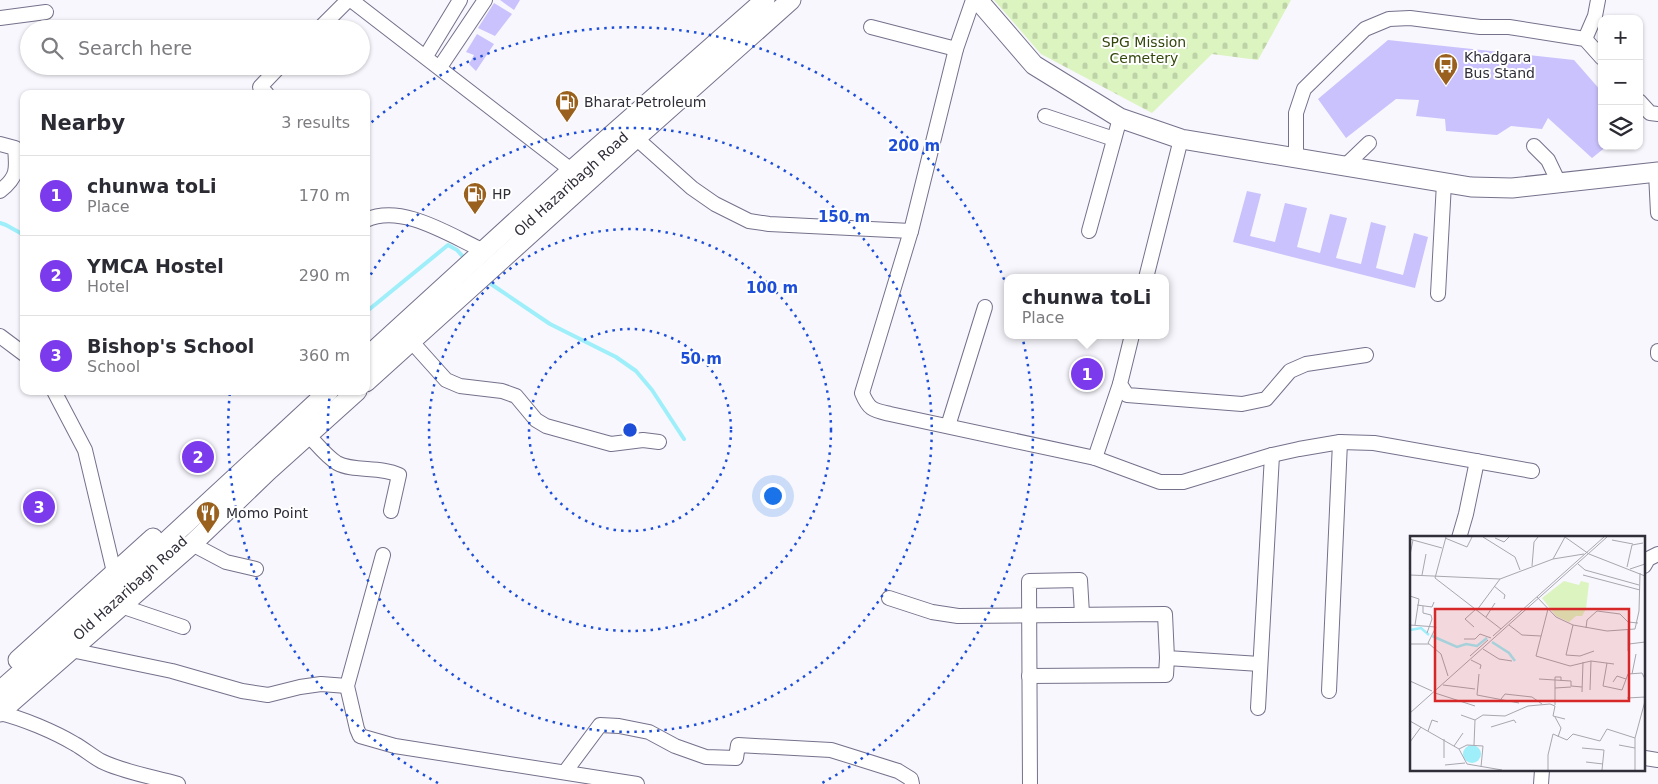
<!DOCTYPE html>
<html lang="en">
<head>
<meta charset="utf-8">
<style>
	body { margin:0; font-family:"DejaVu Sans",sans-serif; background:#f7f7f7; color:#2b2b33 }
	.controls { position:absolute; right:15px; top:15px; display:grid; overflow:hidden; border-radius:10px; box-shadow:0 1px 4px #0004 }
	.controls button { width:45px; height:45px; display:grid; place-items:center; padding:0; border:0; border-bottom:1px solid #e1e1e2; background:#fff; color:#2b2b33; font:25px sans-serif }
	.you { position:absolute; left:772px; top:495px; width:18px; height:18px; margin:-12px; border:4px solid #fff; border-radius:50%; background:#1a73e8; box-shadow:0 0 0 8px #1a73e833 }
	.badge { display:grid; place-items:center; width:32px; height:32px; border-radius:50%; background:#7c3aed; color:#fff; font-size:16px; font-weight:700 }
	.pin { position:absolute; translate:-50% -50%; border:2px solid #fff; box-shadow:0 1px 5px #0006 }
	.popup { position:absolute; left:1004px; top:274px; width:165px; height:65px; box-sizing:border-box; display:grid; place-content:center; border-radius:10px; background:#fff; filter:drop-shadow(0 1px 4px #0005); font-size:16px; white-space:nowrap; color:#7c7c81 }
	.popup b { font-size:19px; color:#2b2b33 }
	.popup::after { content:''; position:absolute; left:50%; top:100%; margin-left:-10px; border:10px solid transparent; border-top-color:#fff }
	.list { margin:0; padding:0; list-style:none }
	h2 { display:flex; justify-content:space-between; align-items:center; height:65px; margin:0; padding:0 20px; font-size:21px }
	h2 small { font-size:16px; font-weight:400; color:#7c7c81 }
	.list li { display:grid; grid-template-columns:32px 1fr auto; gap:15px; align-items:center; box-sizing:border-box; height:80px; padding:0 20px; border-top:1px solid #e1e1e2 }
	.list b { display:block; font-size:19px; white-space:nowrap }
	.list p { margin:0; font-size:16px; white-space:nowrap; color:#7c7c81 }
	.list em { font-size:16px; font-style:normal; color:#7c7c81 }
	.icon { flex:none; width:28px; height:28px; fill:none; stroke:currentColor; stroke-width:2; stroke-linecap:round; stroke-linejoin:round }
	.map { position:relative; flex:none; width:1658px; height:784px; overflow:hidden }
	.search { position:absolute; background:#fff; box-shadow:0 1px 4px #0004; left:20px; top:20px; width:350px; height:55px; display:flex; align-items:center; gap:12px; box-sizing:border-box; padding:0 18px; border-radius:28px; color:#7c7c81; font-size:19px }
	.panel { position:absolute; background:#fff; box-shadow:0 1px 4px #0004; left:20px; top:90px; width:350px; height:305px; border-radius:10px }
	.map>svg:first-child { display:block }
	.cemetery { fill:url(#cemetery-stones) }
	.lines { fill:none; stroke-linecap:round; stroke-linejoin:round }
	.stream { stroke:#9eeffa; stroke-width:4 }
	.building { fill:#cac2fc }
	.street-casing { stroke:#74718b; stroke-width:16 }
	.secondary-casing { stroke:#74718b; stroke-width:21 }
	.street { stroke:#fff; stroke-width:14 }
	.secondary { stroke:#fff; stroke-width:19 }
	.ring { fill:none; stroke:#1d4ed8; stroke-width:2.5; stroke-dasharray:2.5 5 }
	.labels { text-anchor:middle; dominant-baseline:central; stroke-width:4; stroke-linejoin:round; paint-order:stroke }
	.park-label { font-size:14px; fill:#32470a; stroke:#fff }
	.poi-label { font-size:14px; fill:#2f2e39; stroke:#fff; text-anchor:start }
	.street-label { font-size:14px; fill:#2f2e39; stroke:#fff }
	.inset-river { fill:none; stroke:#9eeffa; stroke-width:2.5 }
	.inset-road { fill:none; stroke:#a8a7af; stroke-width:1 }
	.view { fill:#d62828; fill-opacity:0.15; stroke:#d62828; stroke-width:2.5 }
	.inset-edge { fill:none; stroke:#2f2e39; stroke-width:2.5 }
	.centre { fill:#1d4ed8; stroke:#fff; stroke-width:2.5 }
	.ring-label { font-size:15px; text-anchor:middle; font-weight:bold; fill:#1d4ed8; stroke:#fff; stroke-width:4; stroke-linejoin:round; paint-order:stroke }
</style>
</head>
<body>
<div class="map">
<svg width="1658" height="784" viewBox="0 0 1658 784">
	<defs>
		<pattern id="cemetery-stones" width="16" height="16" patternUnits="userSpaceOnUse" patternTransform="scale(1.25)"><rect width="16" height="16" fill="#dcf4c0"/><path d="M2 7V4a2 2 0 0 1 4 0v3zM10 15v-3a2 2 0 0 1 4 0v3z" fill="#bdd2a6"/></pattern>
	</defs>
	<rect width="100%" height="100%" fill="#f8f7fd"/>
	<path class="cemetery" d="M994,0H1291L1258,60L1212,54L1152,113L1041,54Z"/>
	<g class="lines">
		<g class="stream">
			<path d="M0,223L6,225L24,235"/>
			<path d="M485,280L550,324L616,357L636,371L652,390L684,439"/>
			<path d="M366,312L448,245L457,250L465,259"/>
		</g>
	</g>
	<g class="building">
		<path d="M500,0H520L514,10Z"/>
		<path d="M494,3L512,14L495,36L478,28Z"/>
		<path d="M477,34L494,44L476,71L469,64L474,55L466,52Z"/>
		<path d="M1388,40L1574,60L1602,92V146H1607L1592,158L1548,118L1542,129L1511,126L1497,135L1446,131L1445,119L1416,116L1419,100L1396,99L1346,138L1318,99Z"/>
		<path d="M1247,191L1261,194L1250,236L1275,242L1285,203L1307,208L1297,247L1320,253L1330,214L1347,218L1336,258L1361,264L1371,222L1386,226L1376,268L1403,275L1414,233L1428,237L1415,288L1233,242Z"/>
	</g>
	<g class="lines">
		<g class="street-casing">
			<g id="street">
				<path d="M351,0L566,166"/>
				<path d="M973,0L956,49L911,231L862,393C869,410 873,410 890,414L1095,458L1160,482H1183L1272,455L1299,449L1340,442L1374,443L1532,471"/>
				<path d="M0,18L46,12"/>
				<path d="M871,27L956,49"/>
				<path d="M319,29L348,0"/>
				<path d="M1585,39L1595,16L1598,0"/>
				<path d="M426,56L460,0"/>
				<path d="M440,67L485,0"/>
				<path d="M267,94L260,87L280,66"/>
				<path d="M1639,101L1650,113L1658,114"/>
				<path d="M1045,116L1114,139"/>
				<path d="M636,138L692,188L715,204L749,221L769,224L911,231"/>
				<path d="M0,144L15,148C17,169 18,177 0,191"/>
				<path d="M1534,146L1548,160L1559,183"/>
				<path d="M1296,158V113L1304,89L1365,29L1389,19L1410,18L1480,27H1509L1585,39L1602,58"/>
				<path d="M1345,166L1369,143"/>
				<path d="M1656,173L1658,213"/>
				<path d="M366,220C401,204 446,233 478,248"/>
				<path d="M1089,231L1120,118"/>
				<path d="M1146,278L1181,139"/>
				<path d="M1438,294L1444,183"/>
				<path d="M1132,335L1120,384L1127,395L1242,404L1266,399L1290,371L1306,364L1366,355"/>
				<path d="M0,336L24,354"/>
				<path d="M411,341L446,380L460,386L502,391L516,396L536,420L546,426L611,444L643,440L659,442"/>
				<path d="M1658,354V351"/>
				<path d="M54,391L85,450L114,572"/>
				<path d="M948,426L985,307"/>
				<path d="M308,435C316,443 327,457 337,463C353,472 380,466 399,475L391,511"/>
				<path d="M1095,458L1120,384"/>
				<path d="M1459,538L1466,514L1477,461"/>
				<path d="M192,544L226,562L256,569"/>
				<path d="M383,555L347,686L357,729L360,736L395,746L637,784"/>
				<path d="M1644,566L1648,559L1658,554"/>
				<path d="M889,598L932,612L958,616L1165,614L1167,658L1260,664"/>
				<path d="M121,606L183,627"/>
				<path d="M71,650L172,671L242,691L268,695L300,687L321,684L347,686"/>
				<path d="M1029,676L1166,675L1167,658"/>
				<path d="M1329,691L1340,442"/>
				<path d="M1258,708L1272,455"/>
				<path d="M0,713C22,718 55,732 75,744C84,749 92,756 101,761C123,772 154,777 178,784"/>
				<path d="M1645,758L1658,760"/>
				<path d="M565,772L600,725L619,726L649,732L675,746L706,757L736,758L738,745L831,750L898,771L911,779L912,784"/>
				<path d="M1030,784L1029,581L1080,580L1082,614"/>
				<path d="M1541,784L1542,770"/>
			</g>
		</g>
		<g class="secondary-casing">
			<g id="secondary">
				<path d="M978,0L1034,65L1120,118L1181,139L1471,187L1512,188L1658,172"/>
				<path d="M366,358L572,170L765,0"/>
				<path d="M366,382L636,138L791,0"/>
				<path d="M18,660L153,538"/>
				<path d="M0,691L104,599L329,391"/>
				<path d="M0,712L192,544L268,471L357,391"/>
			</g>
		</g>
		<use href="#street" class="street"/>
		<use href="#secondary" class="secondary"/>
	</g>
	<g class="ring">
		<circle cx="630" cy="430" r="101"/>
		<circle cx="630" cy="430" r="201"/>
		<path d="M367 281A302 302 0 1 1 330 393"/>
		<path d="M438 783A402 402 0 0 1 230 391M366 127A402 402 0 1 1 822 783"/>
	</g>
	<defs>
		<g id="bus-pin" transform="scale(1.25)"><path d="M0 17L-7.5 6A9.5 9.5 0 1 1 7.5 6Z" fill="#9a611e" stroke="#fff"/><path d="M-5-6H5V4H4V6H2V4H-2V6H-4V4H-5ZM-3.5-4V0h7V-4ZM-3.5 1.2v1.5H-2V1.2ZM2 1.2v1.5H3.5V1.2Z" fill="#fff"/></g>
		<g id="fuel-pin" transform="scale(1.25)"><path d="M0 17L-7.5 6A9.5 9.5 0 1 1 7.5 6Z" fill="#9a611e" stroke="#fff"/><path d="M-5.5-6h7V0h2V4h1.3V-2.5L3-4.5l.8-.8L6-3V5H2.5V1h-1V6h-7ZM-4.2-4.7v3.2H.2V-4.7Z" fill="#fff"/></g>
		<g id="restaurant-pin" transform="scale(1.25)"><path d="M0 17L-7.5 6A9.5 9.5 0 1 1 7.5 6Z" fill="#9a611e" stroke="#fff"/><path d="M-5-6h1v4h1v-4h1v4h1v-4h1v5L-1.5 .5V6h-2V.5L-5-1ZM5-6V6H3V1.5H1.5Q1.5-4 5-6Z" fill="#fff"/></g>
	</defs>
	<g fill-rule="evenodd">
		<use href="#bus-pin" x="1446" y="65"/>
		<use href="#fuel-pin" x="567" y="102"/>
		<use href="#fuel-pin" x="475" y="194"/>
		<use href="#restaurant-pin" x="208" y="513"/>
	</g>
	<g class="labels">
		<g class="park-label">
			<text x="1144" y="42">SPG Mission<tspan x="1144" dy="16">Cemetery</tspan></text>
		</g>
		<g class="poi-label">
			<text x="1464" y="57">Khadgara<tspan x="1464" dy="16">Bus Stand</tspan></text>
			<text x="584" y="102">Bharat Petroleum</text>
			<text x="492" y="194">HP</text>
			<text x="226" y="513">Momo Point</text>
		</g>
		<g class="street-label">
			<text transform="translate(571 184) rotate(-42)">Old Hazaribagh Road</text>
			<text transform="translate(130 588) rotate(-42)">Old Hazaribagh Road</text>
		</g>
	</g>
	<g transform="translate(1410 536)">
		<rect width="235" height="235" fill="#f8f7fd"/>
		<path d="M154,45L169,49L171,45L179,47L176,73L172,80H166L159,86L146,80L132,62Z" fill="#dcf4c0"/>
		<path d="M53 218a9 9 0 1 1 18 0a9 9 0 1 1-18 0Z" fill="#9eeffa"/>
		<path class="inset-river" d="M0,94L11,92L19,99M22,100L47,111L56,108L67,110L77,102M82,106L99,117L105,125"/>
		<path class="inset-road" d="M36,1L25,42L91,93M73,1L105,21L110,34M155,1L179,18L235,40M35,2L57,11L62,1M85,2L94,6L99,1M0,3L3,4L0,19M3,4L32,12M202,4L223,8M143,23L155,1M168,28L175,34L229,49M122,30L124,6L128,1M217,31L222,9L233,7M220,33L235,28M0,39L90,43L143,23L174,18M12,39L16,18M173,39L230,54M84,50L95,59L94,63M0,60L9,63L5,89M127,61L146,81L163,89L197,95L225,93L229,75L230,37M7,69L22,71L24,66M13,70V77L21,79L22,83L17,97M138,73L126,120L160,130L181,125L204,128M67,74L90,43M76,81L85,67M0,89L26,91L18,107L31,118L38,140M99,89L112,99L131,100M163,89L156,119L170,120L184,115M64,91L55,83L66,73M176,92L177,84L187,75L210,78L218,86L228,87M218,93V115M83,100L194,1M54,103H65L70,98L81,102M0,108H19M219,108L235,106M73,113L89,123L102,125M60,120L78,104M61,124L71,129L70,133M197,127L193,150L212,154L218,138L232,137L235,143M69,138L67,159L109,167M222,138L226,118M129,143L161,145V150L172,151M0,145L22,155M203,146L207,140L216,143M33,149L65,153M145,152L161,151M180,154L181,125M172,156L173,126M25,157L65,170M217,162L235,161M91,163L95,158L122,161L132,168M145,169V141H151V145M0,177L197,1M51,179L65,184L73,179L95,180L118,170L140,168L145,170L143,180L155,183M145,181L151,192L148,201M0,185L49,213L57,228L92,234M81,191L104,184L106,187M18,195L22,184L28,186M34,203V222M0,206L11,191M64,209L65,184M209,209L225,212M44,210L53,197M172,212L194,214L192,234M49,213L57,209L73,210L71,231M176,226L193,228M35,229L55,227M138,234V219L143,198L157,204L163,198L190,205L197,193L225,202M225,234V202L235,165"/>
		<path class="view" d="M25,73H219V165H25Z"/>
		<rect width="235" height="235" class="inset-edge"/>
	</g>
	<circle cx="630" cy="430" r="8" class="centre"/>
	<g class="ring-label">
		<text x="914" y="151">200 m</text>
		<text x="844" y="222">150 m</text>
		<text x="772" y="293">100 m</text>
		<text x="701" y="364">50 m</text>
	</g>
</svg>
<div class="controls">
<button>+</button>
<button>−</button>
<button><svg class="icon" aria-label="layers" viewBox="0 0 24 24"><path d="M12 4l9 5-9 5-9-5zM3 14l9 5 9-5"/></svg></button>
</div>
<div class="you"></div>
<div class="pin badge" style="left:1087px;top:374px">1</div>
<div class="popup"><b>chunwa toLi</b>Place</div>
<div class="pin badge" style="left:198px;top:457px">2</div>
<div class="pin badge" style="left:39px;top:507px">3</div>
<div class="search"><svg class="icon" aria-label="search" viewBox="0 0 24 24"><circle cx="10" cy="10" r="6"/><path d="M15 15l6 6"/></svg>Search here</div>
<section class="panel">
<h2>Nearby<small>3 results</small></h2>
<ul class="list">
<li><span class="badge">1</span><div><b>chunwa toLi</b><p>Place</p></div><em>170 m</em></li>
<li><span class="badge">2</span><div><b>YMCA Hostel</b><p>Hotel</p></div><em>290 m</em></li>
<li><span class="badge">3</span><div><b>Bishop's School</b><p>School</p></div><em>360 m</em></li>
</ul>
</section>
</div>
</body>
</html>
